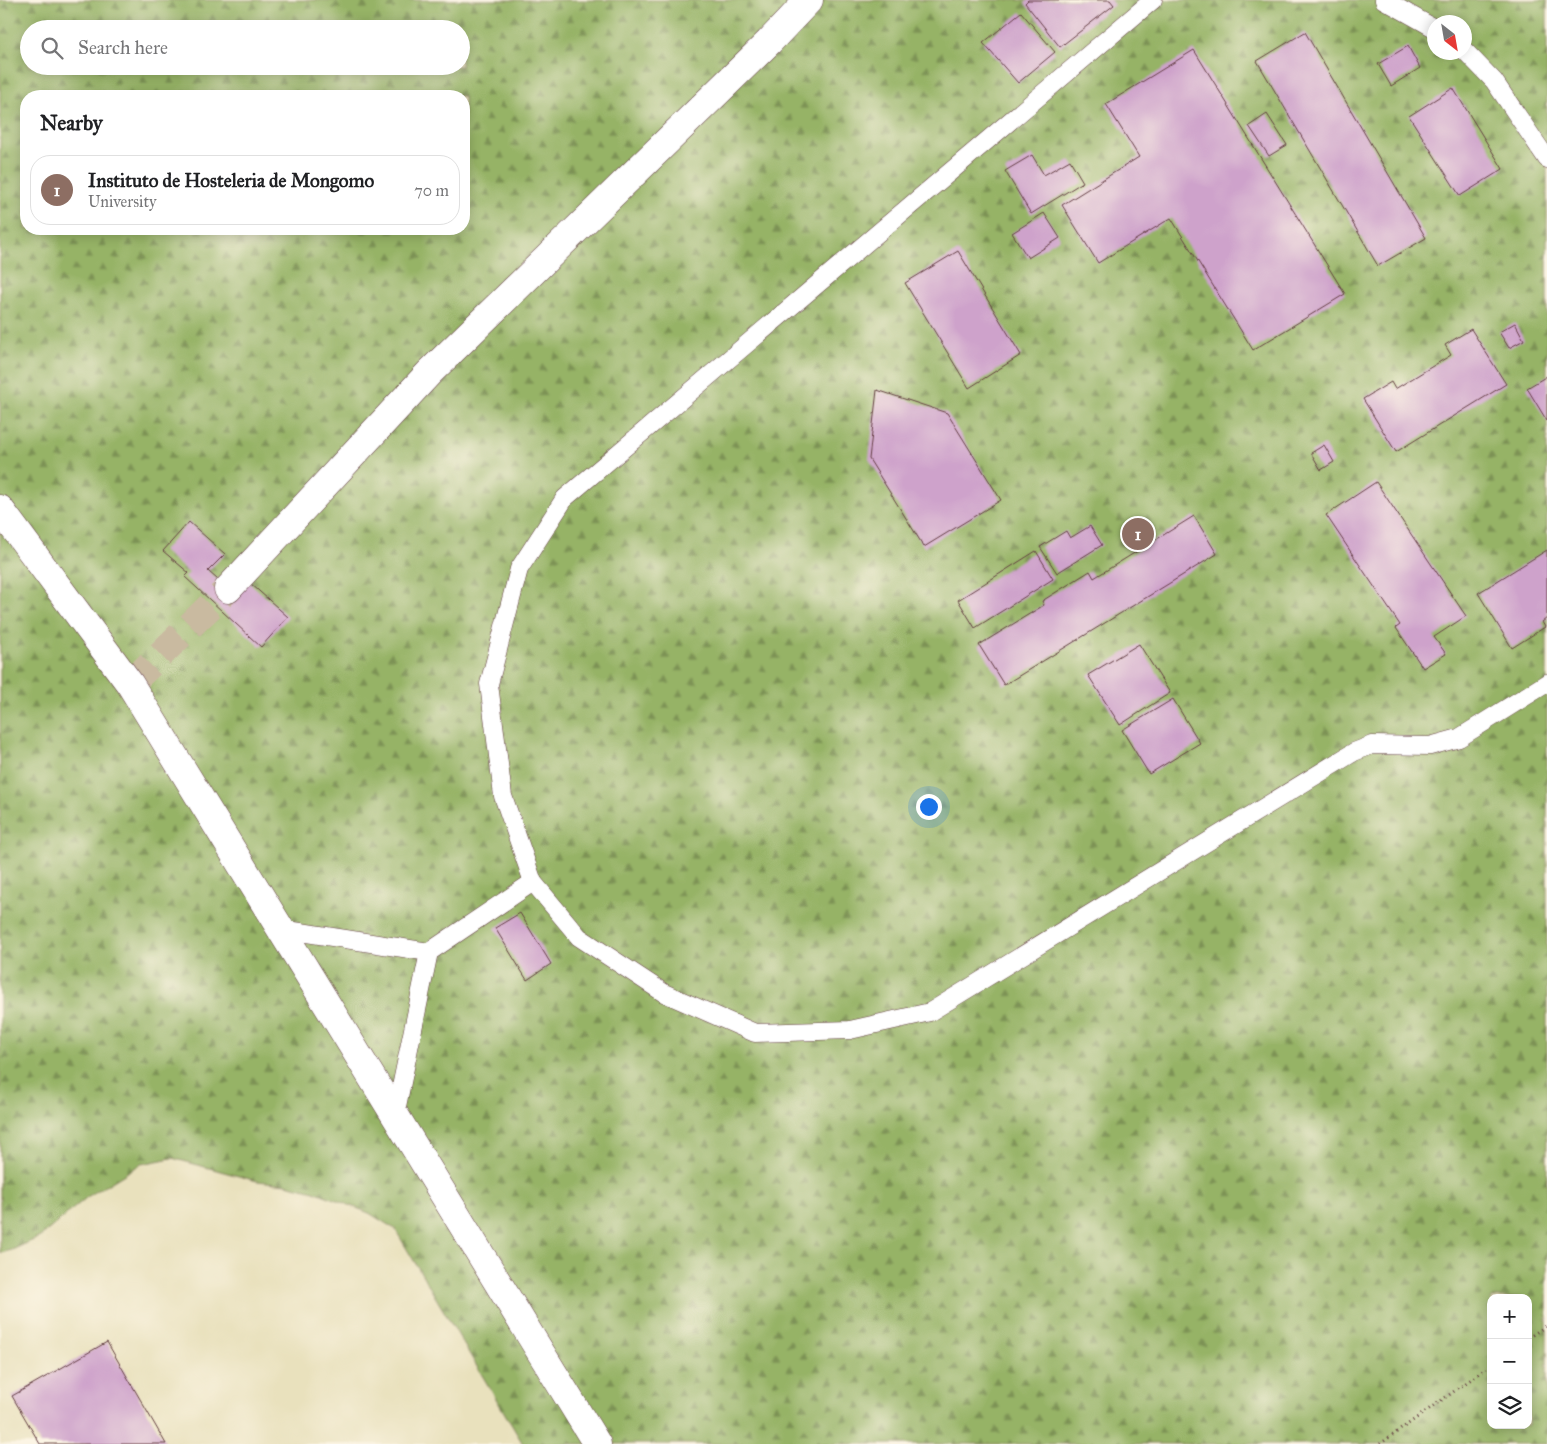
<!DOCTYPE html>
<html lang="en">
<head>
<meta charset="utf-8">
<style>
	body { margin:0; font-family:"IM FELL Great Primer",serif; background:#f2f2f2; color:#202124 }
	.controls { position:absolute; right:15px; bottom:15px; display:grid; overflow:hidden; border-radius:10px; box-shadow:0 2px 12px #0003 }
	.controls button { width:45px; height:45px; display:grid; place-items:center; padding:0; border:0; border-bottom:1px solid #e0e0e0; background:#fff; color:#202124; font:25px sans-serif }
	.compass { position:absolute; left:1427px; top:15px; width:45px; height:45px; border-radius:50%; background:#fff; box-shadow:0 2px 12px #0003; rotate:149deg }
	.you { position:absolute; left:928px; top:806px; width:18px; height:18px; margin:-12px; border:4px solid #fff; border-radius:50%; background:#1a73e8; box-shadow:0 0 0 8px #1a73e833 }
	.badge { display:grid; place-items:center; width:32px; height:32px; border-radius:50%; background:#b45309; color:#fff; font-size:16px; font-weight:700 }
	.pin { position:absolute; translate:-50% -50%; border:2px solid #fff; box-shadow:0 1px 5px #0006 }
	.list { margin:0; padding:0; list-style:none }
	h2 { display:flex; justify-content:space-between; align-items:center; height:65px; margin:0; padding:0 20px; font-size:21px }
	h2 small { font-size:16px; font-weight:400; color:#757577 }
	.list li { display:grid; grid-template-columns:32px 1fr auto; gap:15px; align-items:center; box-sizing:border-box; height:70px; margin:0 10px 10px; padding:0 10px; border:1px solid #e0e0e0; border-radius:20px }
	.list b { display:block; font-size:19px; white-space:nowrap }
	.list p { margin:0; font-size:16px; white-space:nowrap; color:#757577 }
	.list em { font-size:16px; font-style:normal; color:#757577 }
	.icon { flex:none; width:28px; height:28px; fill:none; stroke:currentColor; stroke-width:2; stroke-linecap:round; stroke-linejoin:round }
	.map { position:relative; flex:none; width:1547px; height:1444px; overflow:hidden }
	.search { position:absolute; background:#fff; box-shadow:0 2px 12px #0003; left:20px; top:20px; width:450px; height:55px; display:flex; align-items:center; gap:12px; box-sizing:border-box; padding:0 18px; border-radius:28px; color:#757577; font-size:19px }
	.panel { position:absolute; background:#fff; box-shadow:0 2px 12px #0003; left:20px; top:90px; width:450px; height:145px; border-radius:20px }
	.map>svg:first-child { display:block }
	.forest { fill:url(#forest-firs); stroke:#706948; fill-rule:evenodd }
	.building { fill:#cea2cb }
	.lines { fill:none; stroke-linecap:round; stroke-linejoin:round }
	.minor-tunnel { stroke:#c9baa0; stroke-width:28; stroke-dasharray:28 14; stroke-linecap:butt }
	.service-casing { stroke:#623c41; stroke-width:19 }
	.minor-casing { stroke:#623c41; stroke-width:29 }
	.tertiary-casing { stroke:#623c41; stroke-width:29 }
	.path { stroke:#623c41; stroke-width:3; stroke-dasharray:1 4; stroke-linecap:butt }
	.service { stroke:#fff; stroke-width:18 }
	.minor { stroke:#fff; stroke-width:28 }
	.tertiary { stroke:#fff; stroke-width:28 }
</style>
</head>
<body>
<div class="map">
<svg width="1547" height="1444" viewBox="0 0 1547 1444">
	<defs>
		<pattern id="forest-firs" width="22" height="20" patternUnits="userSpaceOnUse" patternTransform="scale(1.25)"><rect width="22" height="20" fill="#96b366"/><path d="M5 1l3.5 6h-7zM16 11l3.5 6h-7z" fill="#7c9154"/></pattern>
	</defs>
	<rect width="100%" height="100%" fill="#fcf5e5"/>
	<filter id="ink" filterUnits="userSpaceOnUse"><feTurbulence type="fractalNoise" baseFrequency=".02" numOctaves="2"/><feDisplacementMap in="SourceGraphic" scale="10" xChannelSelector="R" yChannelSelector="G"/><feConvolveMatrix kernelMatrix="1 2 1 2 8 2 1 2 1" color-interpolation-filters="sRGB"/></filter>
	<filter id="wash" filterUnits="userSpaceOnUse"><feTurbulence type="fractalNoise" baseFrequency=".0096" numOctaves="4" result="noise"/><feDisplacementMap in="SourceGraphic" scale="20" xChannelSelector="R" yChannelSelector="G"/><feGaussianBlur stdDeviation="1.12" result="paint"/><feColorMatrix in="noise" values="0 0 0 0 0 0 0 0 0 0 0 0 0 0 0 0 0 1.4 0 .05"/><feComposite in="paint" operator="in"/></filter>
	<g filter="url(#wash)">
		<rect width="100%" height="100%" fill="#e9e1bd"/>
		<path class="forest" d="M0,0H1547V1444H523L395,1229L369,1213L314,1191L286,1184L257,1181L172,1158L141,1164L87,1197L40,1237L12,1250L0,1253ZM1434,22H1464V52H1434ZM29,29H461V66H29ZM26,96H464V229H26ZM1491,1298H1528V1425H1491Z"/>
		<g id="blocks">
			<g class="building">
				<path d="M1028,0H1110L1114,5L1060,47L1025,3Z"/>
				<path d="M1021,12L1055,52L1018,83L983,43Z"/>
				<path d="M1305,32L1426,238L1378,266L1257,61Z"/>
				<path d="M1408,46L1420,68L1391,86L1378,64Z"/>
				<path d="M1194,50L1345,294L1253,350L1171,218L1098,263L1062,205L1139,157L1106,104Z"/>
				<path d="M1453,88L1503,169L1460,196L1409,116Z"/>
				<path d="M1267,114L1287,145L1269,156L1249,126Z"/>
				<path d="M1032,155L1044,175L1070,160L1083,182L1031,214L1005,171Z"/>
				<path d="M1044,213L1060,238L1028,258L1012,233Z"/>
				<path d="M958,251L1021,355L969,388L905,283Z"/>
				<path d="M1515,323L1524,340L1509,348L1499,332Z"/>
				<path d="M1471,329L1506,384L1396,452L1363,399L1391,382L1395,389L1451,355L1445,345Z"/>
				<path d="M1547,376V421L1527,388Z"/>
				<path d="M877,390L947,413L1001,500L924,547L869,459Z"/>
				<path d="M1324,445L1334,462L1321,470L1311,453Z"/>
				<path d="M1376,482L1466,616L1434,637L1446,654L1423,668L1396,628L1400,625L1326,515Z"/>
				<path d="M1194,516L1217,554L1004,685L979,645L1044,605L1042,601L1090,571L1094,578Z"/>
				<path d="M189,522L225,554L208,571L228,589L250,583L288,617L261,647L185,577L189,573L163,551Z"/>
				<path d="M1090,526L1102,545L1057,573L1040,547L1066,531L1070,538Z"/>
				<path d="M1547,550V618L1542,622L1545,627L1512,648L1478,593Z"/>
				<path d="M1036,551L1053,579L975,628L958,600Z"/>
				<path d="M1139,644L1170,693L1120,725L1088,675Z"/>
				<path d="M1173,699L1200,743L1149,774L1122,730Z"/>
				<path d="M520,913L551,964L527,980L495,928Z"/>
				<path d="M107,1342L166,1444H40L12,1396Z"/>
			</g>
		</g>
	</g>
	<g filter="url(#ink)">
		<use href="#blocks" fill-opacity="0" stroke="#623c41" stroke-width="1"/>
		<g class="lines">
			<path class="minor-tunnel" d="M130,684L228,589"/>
			<g class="service-casing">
				<g id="service">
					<path d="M1153,0L565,498L519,569L489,684L503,796L533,882L579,937L664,993L755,1033L850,1030L930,1012L1354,752L1372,745L1430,746L1459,738L1547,683"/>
					<path d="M1384,0L1434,28"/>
					<path d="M1464,50L1494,81L1547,159"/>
					<path d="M281,929L429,952L533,882"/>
					<path d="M395,1116L429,952"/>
				</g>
			</g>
			<g class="minor-casing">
				<path id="minor" d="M228,589L429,373L769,42L809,0"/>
			</g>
			<g class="tertiary-casing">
				<path id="tertiary" d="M0,509L130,684L597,1444"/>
			</g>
			<g class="path">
				<path d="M1528,1338L1547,1325"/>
				<path d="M1380,1444L1491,1365"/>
			</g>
			<use href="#service" class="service"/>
			<use href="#minor" class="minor"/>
			<use href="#tertiary" class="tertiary"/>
		</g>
	</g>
</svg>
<div class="controls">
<button>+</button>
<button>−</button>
<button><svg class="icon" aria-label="layers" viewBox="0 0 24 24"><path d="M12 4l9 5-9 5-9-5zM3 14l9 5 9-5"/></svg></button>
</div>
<svg class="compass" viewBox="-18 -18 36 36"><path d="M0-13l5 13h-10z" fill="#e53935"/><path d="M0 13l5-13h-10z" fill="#757577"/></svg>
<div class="you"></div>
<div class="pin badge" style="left:1138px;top:534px;background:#8d6e63">1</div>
<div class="search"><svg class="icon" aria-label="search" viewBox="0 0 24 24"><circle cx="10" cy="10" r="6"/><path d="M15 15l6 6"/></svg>Search here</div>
<section class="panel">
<h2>Nearby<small></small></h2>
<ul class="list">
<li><span class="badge" style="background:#8d6e63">1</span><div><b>Instituto de Hosteleria de Mongomo</b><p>University</p></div><em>70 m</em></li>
</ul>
</section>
</div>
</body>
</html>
